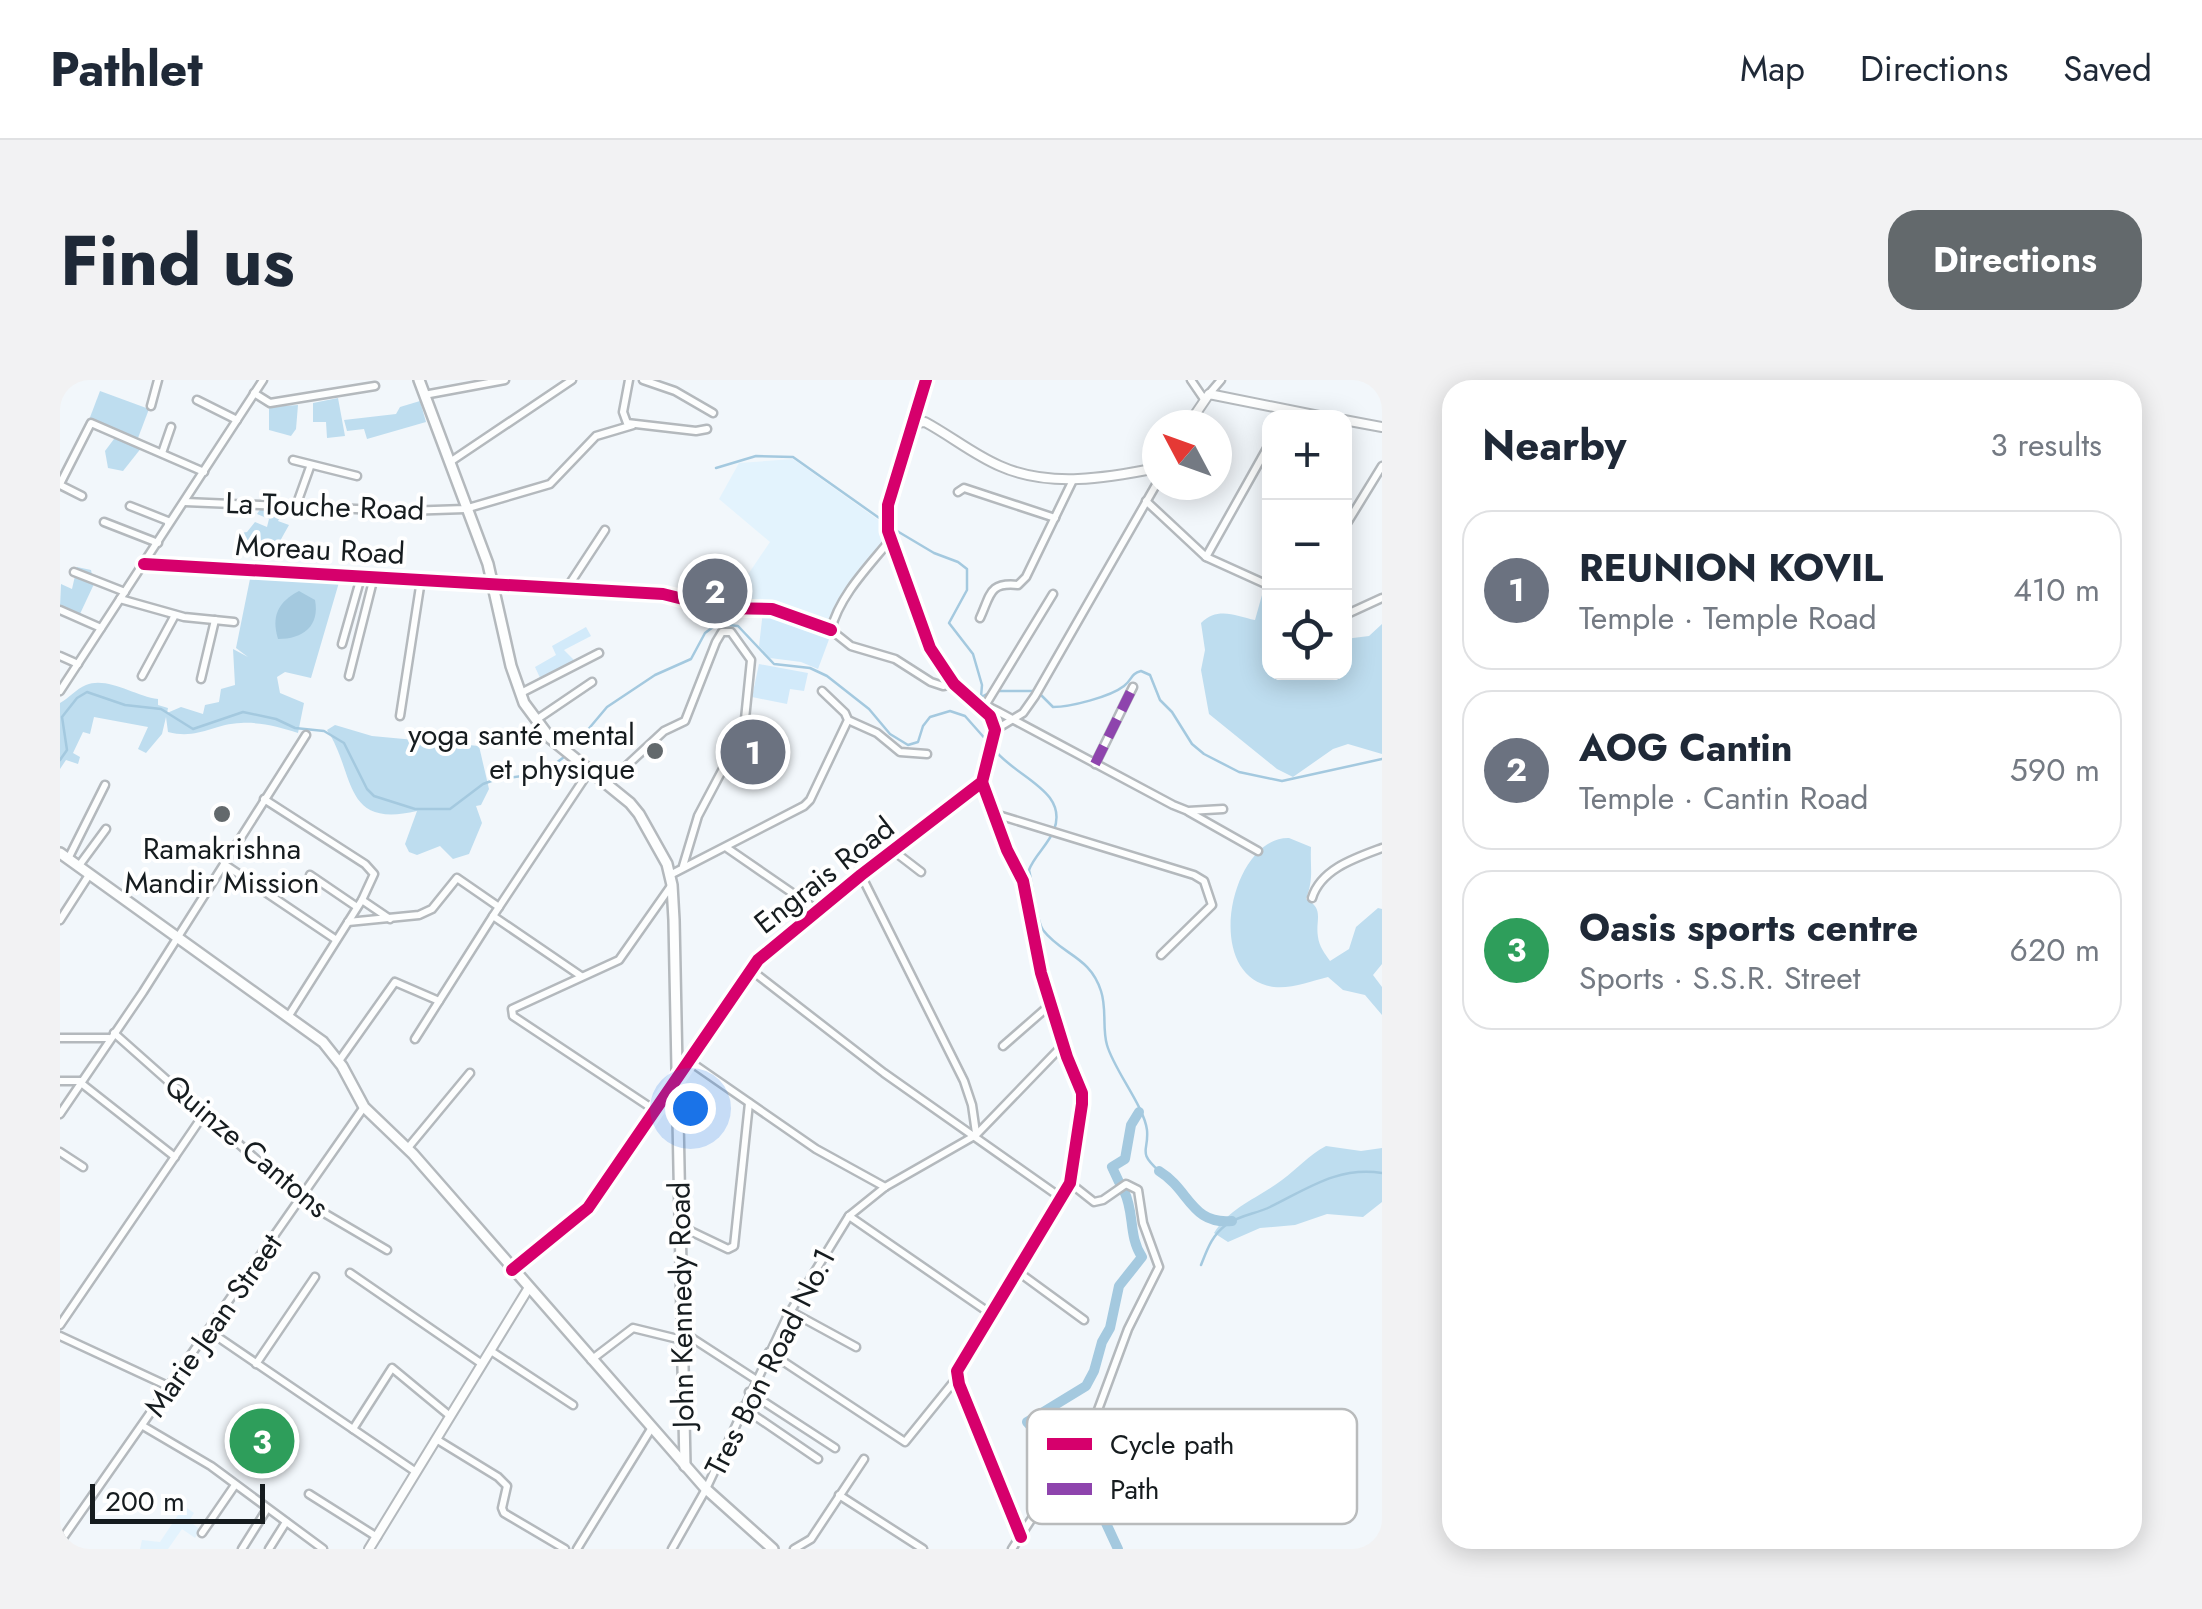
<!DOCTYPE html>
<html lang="en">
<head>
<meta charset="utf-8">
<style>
	body { margin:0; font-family:Jost,sans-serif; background:#f2f2f3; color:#1f2937 }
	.controls { position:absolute; right:30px; top:30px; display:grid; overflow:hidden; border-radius:20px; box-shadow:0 5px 25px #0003 }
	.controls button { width:90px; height:90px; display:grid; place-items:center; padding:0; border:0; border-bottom:2px solid #e0e1e3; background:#fff; color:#1f2937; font:50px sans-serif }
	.compass { position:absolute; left:1082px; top:30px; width:90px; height:90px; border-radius:50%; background:#fff; box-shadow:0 5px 25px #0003; rotate:311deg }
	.scale { position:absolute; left:30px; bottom:25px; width:175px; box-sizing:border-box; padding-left:10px; border:5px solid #161c1f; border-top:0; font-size:28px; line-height:35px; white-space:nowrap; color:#161c1f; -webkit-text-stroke:8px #fff; paint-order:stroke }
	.you { position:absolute; left:630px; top:728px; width:35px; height:35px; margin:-25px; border:8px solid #fff; border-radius:50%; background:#1a73e8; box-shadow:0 0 0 15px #1a73e833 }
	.badge { display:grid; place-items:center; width:65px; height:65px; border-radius:50%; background:#63696c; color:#fff; font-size:32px; font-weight:700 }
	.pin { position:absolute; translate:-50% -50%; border:5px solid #fff; box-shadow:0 2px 10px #0006 }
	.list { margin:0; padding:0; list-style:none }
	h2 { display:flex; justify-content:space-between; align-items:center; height:130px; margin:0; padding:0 40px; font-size:42px }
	h2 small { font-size:32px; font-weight:400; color:#747a83 }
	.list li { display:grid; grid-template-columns:65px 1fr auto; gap:30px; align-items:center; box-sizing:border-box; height:160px; margin:0 20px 20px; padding:0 20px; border:2px solid #e0e1e3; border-radius:30px }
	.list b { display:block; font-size:38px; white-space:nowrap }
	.list p { margin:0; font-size:32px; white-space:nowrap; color:#747a83 }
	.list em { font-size:32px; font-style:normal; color:#747a83 }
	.icon { flex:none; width:55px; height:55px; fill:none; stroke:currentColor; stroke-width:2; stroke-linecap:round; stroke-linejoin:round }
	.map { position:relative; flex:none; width:1322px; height:1169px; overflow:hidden; border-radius:30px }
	header { display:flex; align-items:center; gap:60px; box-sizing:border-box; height:140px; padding:0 50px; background:#fff; border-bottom:2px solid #e0e1e3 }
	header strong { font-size:48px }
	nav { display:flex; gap:55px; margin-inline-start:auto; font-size:35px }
	.intro { display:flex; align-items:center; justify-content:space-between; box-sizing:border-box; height:240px; padding:0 60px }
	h1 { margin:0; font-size:70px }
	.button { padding:25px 45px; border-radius:30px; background:#63696c; color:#fff; font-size:35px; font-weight:700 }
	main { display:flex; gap:60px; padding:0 60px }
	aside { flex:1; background:#fff; border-radius:30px; box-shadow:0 5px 25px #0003 }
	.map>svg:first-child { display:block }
	.built { fill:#e3f3fd }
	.green { fill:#d2eafa }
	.forest { fill:#beddef }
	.water { fill:#a4c9df }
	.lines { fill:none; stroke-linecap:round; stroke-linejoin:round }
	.stream { stroke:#a4c9df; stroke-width:2.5 }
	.river { stroke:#a4c9df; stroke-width:10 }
	.minor-casing { stroke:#b4b9bd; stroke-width:11 }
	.tertiary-casing { stroke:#b4b9bd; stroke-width:12 }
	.secondary-casing { stroke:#b4b9bd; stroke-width:14 }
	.minor { stroke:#fdfefe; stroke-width:6 }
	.tertiary { stroke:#fdfefe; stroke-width:8 }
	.secondary { stroke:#fdfefe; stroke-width:9 }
	.quiet { stroke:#8e44ad; stroke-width:10; stroke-dasharray:20 10; stroke-linecap:butt }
	.cycleway-casing { stroke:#fff; stroke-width:19 }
	.cycleway { stroke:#d6006c; stroke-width:12 }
	.poi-dot { fill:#63696c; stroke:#fff; stroke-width:4 }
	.labels { text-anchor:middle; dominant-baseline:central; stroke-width:8; stroke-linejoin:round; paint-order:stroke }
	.street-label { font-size:30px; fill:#161c1f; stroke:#fff }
	.poi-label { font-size:30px; fill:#161c1f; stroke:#fff; text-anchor:end }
	.key { fill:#fff; stroke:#b9bbbc; stroke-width:2.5 }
	.key-label { font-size:28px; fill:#161c1f }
</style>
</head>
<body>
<header>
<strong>Pathlet</strong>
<nav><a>Map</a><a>Directions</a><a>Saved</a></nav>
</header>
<div class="intro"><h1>Find us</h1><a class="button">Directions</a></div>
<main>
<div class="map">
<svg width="1322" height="1169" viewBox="0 0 1322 1169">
	<rect width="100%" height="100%" fill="#f2f7fb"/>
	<g class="built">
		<path d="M733,79L824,144L828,159L787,211L768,245L712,226L668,224L710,162L659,119L679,83Z"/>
		<path d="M124,1126L134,1133L129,1141L141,1150L135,1158L122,1149L108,1169H80L82,1160L100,1162Z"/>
	</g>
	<g class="green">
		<path d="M703,231L765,249L771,254L758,289L741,282L710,278L699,266Z"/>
		<path d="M526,247L531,256L504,270L517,283L482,302L475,287L496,275L492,266Z"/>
		<path d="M699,284L748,293L744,311L730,309L727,324L692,317Z"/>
	</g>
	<g class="forest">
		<path d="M40,11L89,29L78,58L29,40Z"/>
		<path d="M278,18L285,56L267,58L266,42H253V23Z"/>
		<path d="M360,21L366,42L307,59L304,49L287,51L284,40L336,34L340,27Z"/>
		<path d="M238,25L236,49L231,56L209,50V27Z"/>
		<path d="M57,55L82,67L63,91L48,88L45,71Z"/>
		<path d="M201,128L224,130L218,141L229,145L215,170L200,162L176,165L181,153L187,152L195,142L207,147L209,139L197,134Z"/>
		<path d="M17,187L31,190L34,204L19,236L0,227L1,204L12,209Z"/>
		<path d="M1209,190V233L1204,242L1209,244L1210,292H1284L1285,259L1309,256L1322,244V374L1288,364L1273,369L1233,397L1217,389L1149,334L1141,290L1145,270L1141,243C1158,226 1176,236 1195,240Z"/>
		<path d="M191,194L280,199L251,298L225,292L217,297L220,313L244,323L238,353C220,347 201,342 181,343C152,344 138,360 108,352L106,337L102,354L86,373L78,369L88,347L34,337L30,354L23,352L13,373L20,377L18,384L6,380L0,389V323C9,318 16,309 26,305C47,296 75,316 98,319V325L108,328L107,333L121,327L143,334L145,325L159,322L161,309L175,305L173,269L188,277L176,268Z"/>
		<path d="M275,345L312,356L419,366L429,409L421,425L416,426L422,443L409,474L393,479L380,466L357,475L349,472L345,464L357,431C281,449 296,393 267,350Z"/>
		<path d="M1229,458L1251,467C1250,489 1254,498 1246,519C1265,529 1255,540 1258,557C1259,566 1265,574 1270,581L1289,569L1296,547L1318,528L1322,529V584L1313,595L1322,607V635L1305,615L1283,610L1268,597C1252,601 1231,609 1214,607C1140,597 1171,456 1229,458Z"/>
		<path d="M1266,766L1301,771L1322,768V822L1303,837L1267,834L1235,845L1200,848L1168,862L1154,853C1170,827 1198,818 1222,800C1237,789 1249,775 1266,766Z"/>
	</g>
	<path class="water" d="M239,211L255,220C260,246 243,259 218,259C211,236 218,222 239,211Z"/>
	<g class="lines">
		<g class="stream">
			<path d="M656,88L696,76L733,77L822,140"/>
			<path d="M832,148L874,173L898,182L907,189V210L889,243L913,274L922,305L921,317L929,313"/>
			<path d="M937,311H973"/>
			<path d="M980,314L993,327C1010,327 1050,317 1064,306C1073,299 1070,294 1081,291L1090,295L1100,320L1112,332L1132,364L1144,374L1179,392L1222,401L1322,379"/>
			<path d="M933,368C954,397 1009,410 994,450C988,465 974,476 969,490C973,505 976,540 983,550C1002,575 1030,576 1041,611C1047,629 1042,648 1047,665C1054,690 1084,726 1087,750C1089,772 1077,771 1099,791"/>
			<path d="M510,371L547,327L595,295L631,279L645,253L657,244L678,246L714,284L750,288L767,296L809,329L830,354L848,365L858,362L863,346L870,337L890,331L905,336L928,362"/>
			<path d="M0,380L7,370L2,337L17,318L27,312L65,325L101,329L133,349L183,332L216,339L235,348L264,351L284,363L307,409L314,416L355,429H390L423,404L434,400L483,393L504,377"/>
			<path d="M1141,885C1147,870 1152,855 1166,845C1179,835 1196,834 1210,827C1247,809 1278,786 1322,793"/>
		</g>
		<g class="river">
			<path d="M1099,791C1130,810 1131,845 1172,841"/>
			<path d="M1059,802L1052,787L1065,779L1071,745L1079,732"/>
			<path d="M1005,1083L967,1042L1026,1006L1034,991L1042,962L1050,948L1059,906L1082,877C1068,856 1075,833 1064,811"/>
			<path d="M1009,1088L1038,1126L1058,1169"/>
		</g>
		<g class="minor-casing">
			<g id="minor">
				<path d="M569,0L563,32L567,43L636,51L647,49"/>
				<path d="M583,0L615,11L653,33"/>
				<path d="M1131,0L1144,19"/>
				<path d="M194,13L210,23L315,6"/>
				<path d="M1149,14L1161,0"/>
				<path d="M364,15L445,0"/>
				<path d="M137,20L177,40"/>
				<path d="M91,26L98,0"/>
				<path d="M102,73L111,47"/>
				<path d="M233,80L297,96"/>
				<path d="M390,82L512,0"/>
				<path d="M0,104L31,43L144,92"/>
				<path d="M0,105L22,116"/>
				<path d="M898,112L904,108L995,138"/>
				<path d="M1086,121L1146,177L1210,206"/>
				<path d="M125,122L344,131L405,129L490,104L536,56L573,45"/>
				<path d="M70,126L108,141V144"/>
				<path d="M236,126L250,87"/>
				<path d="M44,142L98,163"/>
				<path d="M1284,148L1322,86"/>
				<path d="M831,159C809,186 779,216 771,250L791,266L835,279L871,302L883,306L894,304"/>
				<path d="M1146,177L1210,63"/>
				<path d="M84,184L603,214L659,228L712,229L771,250"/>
				<path d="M14,192L65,212"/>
				<path d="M507,208L545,150"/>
				<path d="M993,214L923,329L929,327L939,332L1113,425L1128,431L1163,429"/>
				<path d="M60,219L124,237L174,242"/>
				<path d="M0,230L41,248"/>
				<path d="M1285,235L1322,218"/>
				<path d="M920,238C931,214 929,202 958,205L966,197L1013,100"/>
				<path d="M282,264L301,197"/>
				<path d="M0,276L18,284"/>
				<path d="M82,296L115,235"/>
				<path d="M289,296L314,197"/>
				<path d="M141,299L155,240"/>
				<path d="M0,311L203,0"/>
				<path d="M461,313L539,273"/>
				<path d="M340,336L361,200"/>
				<path d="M476,340L532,302"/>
				<path d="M788,340L817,353L840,372L867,374"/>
				<path d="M935,350L963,333L975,316L1097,103"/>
				<path d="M1035,384L1073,307"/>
				<path d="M922,402L947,470L963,501L981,593L1007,677L1022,713V724L1010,803L897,991L899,1004L961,1157"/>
				<path d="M547,404L604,351L625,341L656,262L662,252H671L691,280L684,349L638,436L623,486"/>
				<path d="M204,419L305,484L314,494L302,520L228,637"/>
				<path d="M1129,432L1198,471"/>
				<path d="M935,434L1134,495L1144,501L1152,525L1101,575"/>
				<path d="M667,468L757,530"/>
				<path d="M835,472L861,492"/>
				<path d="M8,479L45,405"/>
				<path d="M164,484L275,559"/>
				<path d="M18,487L46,449"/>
				<path d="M250,495L297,527"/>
				<path d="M610,495L744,426L750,420L788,340L785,333L762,311"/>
				<path d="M801,495L904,701L912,725L916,753"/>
				<path d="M1252,518C1261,489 1295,478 1322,468"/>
				<path d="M302,520L330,539"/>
				<path d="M0,540L29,495"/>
				<path d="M288,542L359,535L372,529L397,498L439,527"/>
				<path d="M691,590L824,693L1000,817"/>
				<path d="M521,596L433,536L530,390"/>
				<path d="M54,653L242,820L327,870"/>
				<path d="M0,658H49"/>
				<path d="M355,659L433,536"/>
				<path d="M943,666L991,624"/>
				<path d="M279,681L335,602L379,621"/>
				<path d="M629,681L756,769L825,807"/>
				<path d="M0,701H21"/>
				<path d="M21,703L115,777"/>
				<path d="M596,731L453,636L452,629L559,580L611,506"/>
				<path d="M0,734L83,612L246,355"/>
				<path d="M347,769L410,693"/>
				<path d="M0,772L23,787"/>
				<path d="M789,836L931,934"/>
				<path d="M620,846L668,869L674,866L689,723"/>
				<path d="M957,891L1024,940"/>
				<path d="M290,893L422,984"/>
				<path d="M730,931L796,967"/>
				<path d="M0,945L144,734"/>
				<path d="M149,951L356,1092"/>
				<path d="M621,951L695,999"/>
				<path d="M0,956L110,1007"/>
				<path d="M431,971L513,1025"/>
				<path d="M709,972L845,1062L896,999"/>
				<path d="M531,980L573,948L622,960"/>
				<path d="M196,984L255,897"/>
				<path d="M689,1012L775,1068"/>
				<path d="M682,1027L758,1079"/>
				<path d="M83,1046L151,1086L263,1169"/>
				<path d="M293,1049L332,988L390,1036"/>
				<path d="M376,1059L438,1097L447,1106L442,1128L444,1133L505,1169"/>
				<path d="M1015,1075L1106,1135"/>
				<path d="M249,1114L317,1157"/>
				<path d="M779,1115L863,1169"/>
				<path d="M142,1153L175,1105"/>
				<path d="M0,1162L304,727"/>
				<path d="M182,1169L207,1129"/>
				<path d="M209,1169L226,1142"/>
				<path d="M517,1169L591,1049"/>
				<path d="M612,1169L646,1109L727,937L789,836L825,807L916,755L1003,665"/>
				<path d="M734,1169L751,1159L804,1079"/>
				<path d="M952,1169L1032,1046L1068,949L1099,887L1083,843L1078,810L1066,804L1043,820L1034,822L1010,803"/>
			</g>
		</g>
		<g class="tertiary-casing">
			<g id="tertiary">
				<path d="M1284,40L1322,47"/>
				<path d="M855,43L865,42C891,56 914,75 940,86C989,108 1047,98 1097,88"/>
				<path d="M1128,45L1149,14L1269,38"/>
				<path d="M452,890L528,828L698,580L801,495L922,402L935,350L930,336L894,304L870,268L828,151V125L866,0"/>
				<path d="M309,1169L468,909"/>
			</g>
		</g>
		<g class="secondary-casing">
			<g id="secondary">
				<path d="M359,0L428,184L451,286L464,323L490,358L570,423L579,434L607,484L612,505L614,540L625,1086"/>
				<path d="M0,473L263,662L282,686L304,727L353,774L646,1109L713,1169"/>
			</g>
		</g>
		<use href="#minor" class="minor"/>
		<use href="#tertiary" class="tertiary"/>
		<use href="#secondary" class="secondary"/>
		<path class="quiet" d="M1035,384L1073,307"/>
		<g class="cycleway-casing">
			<g id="cycleway">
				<path d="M84,184L603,214L659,228L712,229L771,250"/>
				<path d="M922,402L947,470L963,501L981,593L1007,677L1022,713V724L1010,803L897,991L899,1004L961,1157"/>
				<path d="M452,890L528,828L698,580L801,495L922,402L935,350L930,336L894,304L870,268L828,151V125L866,0"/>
			</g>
		</g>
		<use href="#cycleway" class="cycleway"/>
	</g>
	<g class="poi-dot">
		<circle cx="595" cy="371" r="10"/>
		<circle cx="162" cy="434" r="10"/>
	</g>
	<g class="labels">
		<g class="street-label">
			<text transform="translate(265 126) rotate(2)">La Touche Road</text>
			<text transform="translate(260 169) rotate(3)">Moreau Road</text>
			<text transform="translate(764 495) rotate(-38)">Engrais Road</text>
			<text transform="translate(187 766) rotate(40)">Quinze Cantons</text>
			<text transform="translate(621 925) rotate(-91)">John Kennedy Road</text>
			<text transform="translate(153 945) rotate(-55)">Marie Jean Street</text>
			<text transform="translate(710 982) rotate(-63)">Tres Bon Road No.1</text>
		</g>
		<g class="poi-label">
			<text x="575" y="354">yoga santé mental<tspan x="575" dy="34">et physique</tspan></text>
			<text x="162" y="468" text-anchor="middle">Ramakrishna<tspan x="162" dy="34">Mandir Mission</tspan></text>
		</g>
	</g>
	<rect x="967" y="1029" width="330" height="115" rx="15" class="key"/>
	<rect x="987" y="1058" width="45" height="12" fill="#d6006c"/>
	<rect x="987" y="1103" width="45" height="12" fill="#8e44ad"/>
	<g class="key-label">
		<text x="1050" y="1074">Cycle path</text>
		<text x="1050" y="1119">Path</text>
	</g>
</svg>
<div class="controls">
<button>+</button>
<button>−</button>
<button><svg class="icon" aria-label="locate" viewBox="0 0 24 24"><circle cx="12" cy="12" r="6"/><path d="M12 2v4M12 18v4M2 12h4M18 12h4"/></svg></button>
</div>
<svg class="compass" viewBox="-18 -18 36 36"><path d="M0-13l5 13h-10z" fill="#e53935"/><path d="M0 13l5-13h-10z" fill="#747a83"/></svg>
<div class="scale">200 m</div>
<div class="you"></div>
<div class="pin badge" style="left:693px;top:372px;background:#6b7280">1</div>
<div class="pin badge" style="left:655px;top:211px;background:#6b7280">2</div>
<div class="pin badge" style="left:202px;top:1061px;background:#2e9e5b">3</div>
</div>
<aside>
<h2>Nearby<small>3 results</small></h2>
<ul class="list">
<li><span class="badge" style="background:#6b7280">1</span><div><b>REUNION KOVIL</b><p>Temple · Temple Road</p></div><em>410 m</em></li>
<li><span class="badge" style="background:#6b7280">2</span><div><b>AOG Cantin</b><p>Temple · Cantin Road</p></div><em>590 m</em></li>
<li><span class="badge" style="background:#2e9e5b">3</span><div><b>Oasis sports centre</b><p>Sports · S.S.R. Street</p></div><em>620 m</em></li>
</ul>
</aside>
</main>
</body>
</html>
